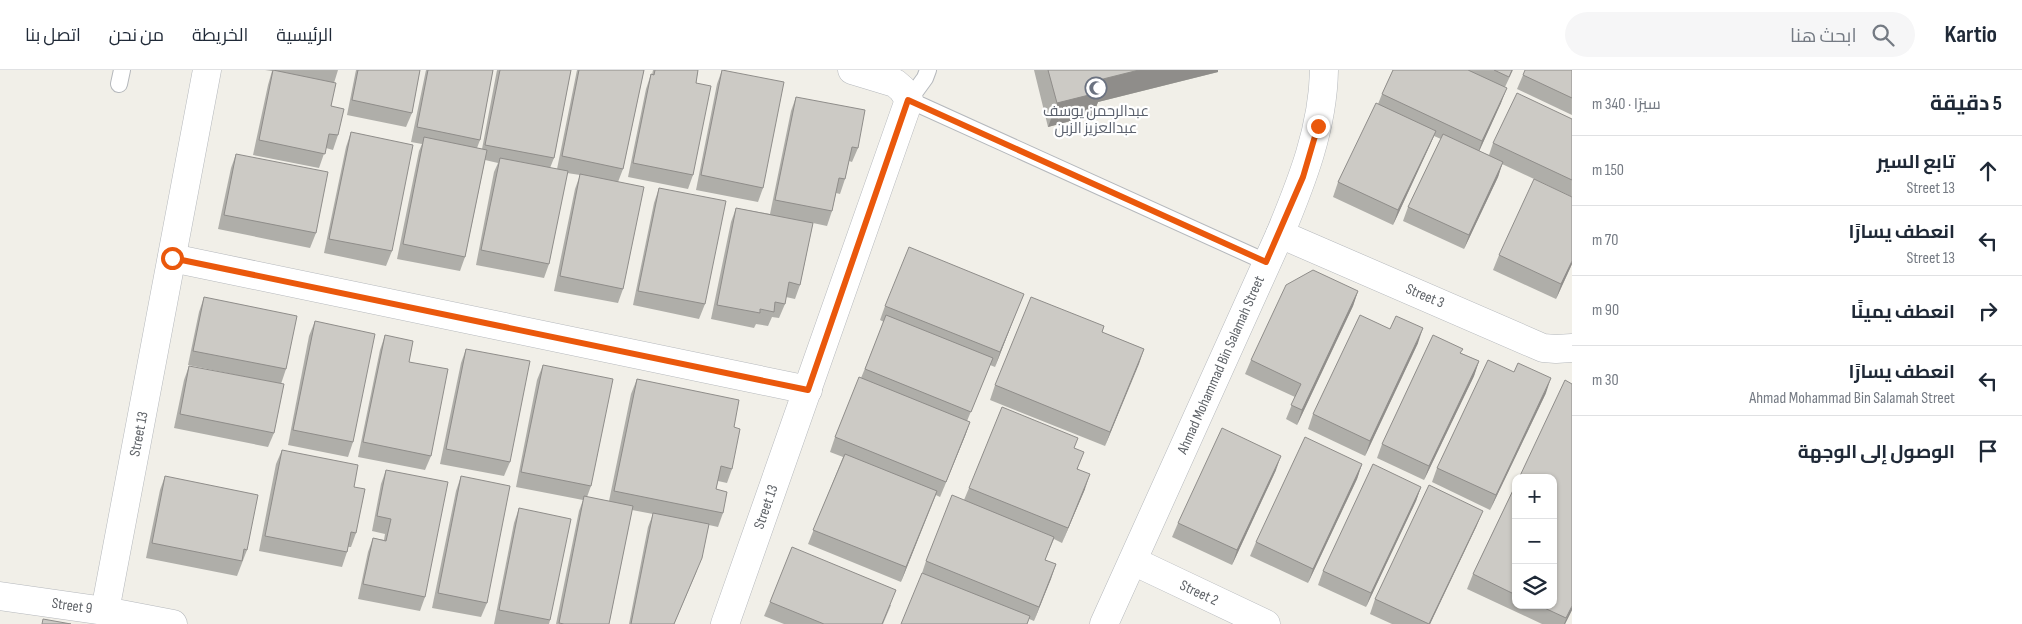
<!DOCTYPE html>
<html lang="ar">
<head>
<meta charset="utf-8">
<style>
	body { margin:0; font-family:"Sofia Sans Condensed",Cairo,sans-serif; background:#f6f6f7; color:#1f2937; direction:rtl }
	.controls { position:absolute; right:15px; bottom:15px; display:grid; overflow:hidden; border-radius:10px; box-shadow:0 1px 4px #0004 }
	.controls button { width:45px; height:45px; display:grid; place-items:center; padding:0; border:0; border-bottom:1px solid #e0e1e3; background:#fff; color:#1f2937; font:25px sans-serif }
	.stop { position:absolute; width:15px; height:15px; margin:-11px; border:4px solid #ea580c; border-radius:50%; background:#fff }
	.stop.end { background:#ea580c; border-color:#fff; box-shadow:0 1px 5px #0008 }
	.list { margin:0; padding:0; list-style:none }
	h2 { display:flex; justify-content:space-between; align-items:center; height:65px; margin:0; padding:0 20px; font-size:21px }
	h2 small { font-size:16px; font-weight:400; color:#747a83 }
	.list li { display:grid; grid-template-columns:32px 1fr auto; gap:15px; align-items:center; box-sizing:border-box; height:70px; padding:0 20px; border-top:1px solid #e0e1e3 }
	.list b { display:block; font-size:19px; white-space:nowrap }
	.list p { margin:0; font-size:16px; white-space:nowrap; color:#747a83 }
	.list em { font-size:16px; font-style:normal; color:#747a83 }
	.icon { flex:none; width:28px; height:28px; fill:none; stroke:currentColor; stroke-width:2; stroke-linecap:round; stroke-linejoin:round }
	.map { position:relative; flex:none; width:1572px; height:554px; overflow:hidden; direction:ltr }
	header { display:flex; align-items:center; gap:30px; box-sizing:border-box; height:70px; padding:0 25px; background:#fff; border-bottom:1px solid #e0e1e3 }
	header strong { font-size:24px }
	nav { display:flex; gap:28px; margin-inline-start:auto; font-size:18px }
	.search { width:350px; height:45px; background:#f6f6f7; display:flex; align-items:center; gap:12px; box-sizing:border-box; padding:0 18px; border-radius:28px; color:#747a83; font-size:19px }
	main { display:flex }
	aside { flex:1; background:#fff }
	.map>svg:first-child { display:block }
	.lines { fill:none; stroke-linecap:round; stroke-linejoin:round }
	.service-casing { stroke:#b5b8bc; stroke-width:18 }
	.minor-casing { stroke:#b5b8bc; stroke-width:29 }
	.service { stroke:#fff; stroke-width:16 }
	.minor { stroke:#fff; stroke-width:28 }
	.wall { fill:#afaea9 }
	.shaded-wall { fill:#8f8d8a }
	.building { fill:#cccac5; stroke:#8f8d8a }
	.route { stroke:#ea580c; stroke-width:6 }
	.labels { text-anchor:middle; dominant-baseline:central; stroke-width:4.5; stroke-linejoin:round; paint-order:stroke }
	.worship-label { font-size:15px; fill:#5b616d; stroke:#fff }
	.street-label { font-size:15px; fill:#5f6368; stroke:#fff }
</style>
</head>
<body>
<header>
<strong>Kartio</strong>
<div class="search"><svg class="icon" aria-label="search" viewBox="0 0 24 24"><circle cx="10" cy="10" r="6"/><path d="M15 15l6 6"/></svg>ابحث هنا</div>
<nav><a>الرئيسية</a><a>الخريطة</a><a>من نحن</a><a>اتصل بنا</a></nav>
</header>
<main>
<aside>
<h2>5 دقيقة<small>سيرًا · 340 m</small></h2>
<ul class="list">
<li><svg class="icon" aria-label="ahead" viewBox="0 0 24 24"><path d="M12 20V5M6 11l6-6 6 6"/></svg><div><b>تابع السير</b><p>Street 13</p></div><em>150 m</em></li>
<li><svg class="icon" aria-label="left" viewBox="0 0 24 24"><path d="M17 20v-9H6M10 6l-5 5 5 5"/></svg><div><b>انعطف يسارًا</b><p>Street 13</p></div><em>70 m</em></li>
<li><svg class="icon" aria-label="right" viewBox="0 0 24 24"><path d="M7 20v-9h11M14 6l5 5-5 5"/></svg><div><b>انعطف يمينًا</b></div><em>90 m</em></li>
<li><svg class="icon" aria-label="left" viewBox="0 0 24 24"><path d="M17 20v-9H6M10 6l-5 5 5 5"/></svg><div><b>انعطف يسارًا</b><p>Ahmad Mohammad Bin Salamah Street</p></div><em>30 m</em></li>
<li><svg class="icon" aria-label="arrive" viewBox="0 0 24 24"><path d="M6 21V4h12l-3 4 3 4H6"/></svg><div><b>الوصول إلى الوجهة</b></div></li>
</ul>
</aside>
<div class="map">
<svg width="1572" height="554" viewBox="0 0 1572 554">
	<rect width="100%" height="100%" fill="#f1efe8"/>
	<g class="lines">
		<g class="service-casing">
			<g id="service">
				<path d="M928,0L925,8L909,30L1266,192"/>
				<path d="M119,14L122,0"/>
			</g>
		</g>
		<g class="minor-casing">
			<g id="minor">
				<path d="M1280,164L1543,278L1556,279L1572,278"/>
				<path d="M172,188L808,320"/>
				<path d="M1133,491L1266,554"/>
				<path d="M0,526L105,541L173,554"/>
				<path d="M105,541L207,0"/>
				<path d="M725,554L909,30L902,19L895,13L852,0"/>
				<path d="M1104,554L1280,164C1302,111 1323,58 1324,0"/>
			</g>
		</g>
		<use href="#service" class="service"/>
		<use href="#minor" class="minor"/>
	</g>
	<g class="wall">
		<path d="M265,0H338L334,13L331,36L338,65L333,80L326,78L319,98L253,85L268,15L272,1Z"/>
		<path d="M356,0H420L412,43L406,57L347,45Z"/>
		<path d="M426,0H493L480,70L477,78L482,79L497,0H571L554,88L550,98L557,99L577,0H644L623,99L618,112L623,219L618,233L554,221L575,119L580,105L567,103L549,194L544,208L476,195L494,102L498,93L485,90L465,187L460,201L397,189L419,81L422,74L411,72Z"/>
		<path d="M653,0H698L696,13L693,105L688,119L628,107L646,19L651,4L652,5Z"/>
		<path d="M722,0L763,118L758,132L696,120L717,14Z"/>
		<path d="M1034,0H1218V2L1098,32L1093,45L1048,57Z"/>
		<path d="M1393,0H1513L1505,17L1501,33L1479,81L1489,85L1493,73L1572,49V127L1502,94L1498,107L1464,179L1403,151L1408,137L1441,69L1434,66L1430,75L1393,155L1333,127L1338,112L1378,34L1382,24Z"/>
		<path d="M1572,0V45L1517,19L1523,5Z"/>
		<path d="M796,27L858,78L852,92L849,91L845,109L840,124L836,123L832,141L827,156L813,153L800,215L795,229L786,227L785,234L779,248L772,247L768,256L756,254L754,258L711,249L731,152L736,138L770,144L791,41Z"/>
		<path d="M351,62L392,181L386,196L324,183L346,77Z"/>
		<path d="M236,84L316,163L310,178L218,159L231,98Z"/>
		<path d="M659,118L705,234L699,249L633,235L654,133Z"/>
		<path d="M1499,185L1572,194L1556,229L1493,200Z"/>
		<path d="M1358,221L1353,236L1297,355L1286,349L1295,327L1245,304L1251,290Z"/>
		<path d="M204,227L286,299L281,314L188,295L199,242Z"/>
		<path d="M885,236L1018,238L995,297L990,295L967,351L970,352L965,366L940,427L936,425L901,512L808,474L843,387L830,382L835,367L861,308L884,252L880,250Z"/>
		<path d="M315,251L353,372L348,387L288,375L309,266Z"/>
		<path d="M1104,256L1102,262L1144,279L1105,376L990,330L995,315Z"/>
		<path d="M1390,259L1418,273L1365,386L1308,359L1313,344Z"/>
		<path d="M385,265L431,386L425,400L358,387L380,280Z"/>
		<path d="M466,279L510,392L504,406L440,394L461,293Z"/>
		<path d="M1461,283L1479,291L1474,306L1424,410L1377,388L1382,374Z"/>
		<path d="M543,295L591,416L587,427L609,431L631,324L637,309L734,357L732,399L727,413L718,411L716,419L723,443L718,457L709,455L696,503L674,554H629L648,457L653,444L632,440L609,554H556L579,441L583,430L516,417L537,310Z"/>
		<path d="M189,296L274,363L268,377L174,358L184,310Z"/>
		<path d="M1546,323L1490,440L1432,412L1437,398Z"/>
		<path d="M1074,378L1078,399L1085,419L1062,473L1054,469L1045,490L1056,494L1034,551L922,503L926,491L964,430L969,418Z"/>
		<path d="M282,380L354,417L356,463L351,477H348L347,482L342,497L259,481L276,394Z"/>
		<path d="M1362,394L1357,409L1308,513L1250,486L1256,472Z"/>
		<path d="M386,400L425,527L420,541L358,529L368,482L373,468L384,470L385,464L372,461L381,414Z"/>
		<path d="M1276,400L1232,495L1172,467L1178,453Z"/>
		<path d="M165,406L247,480L237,506L146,488L160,420Z"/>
		<path d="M461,406L487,533L481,547L432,538L456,421Z"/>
		<path d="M1516,414V535H1553L1572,540L1565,554H1542L1467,519L1473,504Z"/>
		<path d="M1421,417L1416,431L1366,537L1318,515L1323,501Z"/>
		<path d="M519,438L550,550L549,554H494L514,453Z"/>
		<path d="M1477,455L1430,554H1392L1370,544L1375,529Z"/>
		<path d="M770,532L891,535L883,554H784L764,546Z"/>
	</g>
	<g class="shaded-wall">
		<path d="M1139,0H1218V2L1098,32L1093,45L1048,57L1057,33L1099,10Z"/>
		<path d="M1507,18L1501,33L1477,86L1482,71Z"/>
		<path d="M1436,61L1430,75L1393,155L1398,140Z"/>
		<path d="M1503,92L1498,107L1464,179L1469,165Z"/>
		<path d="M1572,191V194L1556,229L1561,214Z"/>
		<path d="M1358,221L1353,236L1297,355L1302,340Z"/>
		<path d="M1024,224L1018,238L995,297L1000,282Z"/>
		<path d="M1423,258L1418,273L1365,386L1370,371Z"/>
		<path d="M1144,279L1139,294L1105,376L1110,362Z"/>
		<path d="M1479,291L1474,306L1424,410L1429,396Z"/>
		<path d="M1551,308L1546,323L1490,440L1496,425Z"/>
		<path d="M970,352L965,366L940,427Z"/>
		<path d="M1281,386L1276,400L1232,495L1237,480Z"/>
		<path d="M1362,394L1357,409L1308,513L1313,499Z"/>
		<path d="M1090,404L1085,419L1062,473L1068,458Z"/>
		<path d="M1421,417L1416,431L1366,537L1371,523Z"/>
		<path d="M937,421L931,436L901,512L906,497Z"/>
		<path d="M1483,441L1477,455L1430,554H1429Z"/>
		<path d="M1056,494L1051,509L1034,551L1039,537Z"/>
		<path d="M1572,536V540L1565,554H1564Z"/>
	</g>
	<g class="building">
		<path d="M273,0L336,13L331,36L344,39L338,65L329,64L325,84L259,70Z"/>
		<path d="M358,0H420L412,43L352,30Z"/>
		<path d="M428,0H493L480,70L417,57Z"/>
		<path d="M500,0H571L554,88L485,75Z"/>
		<path d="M579,0H644L623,99L562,86Z"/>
		<path d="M655,0H698L696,13L711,16L693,105L633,93L651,4L654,5Z"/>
		<path d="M722,0L784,12L763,118L701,105Z"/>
		<path d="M1048,0H1139L1099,10L1101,22L1057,33Z"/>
		<path d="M1393,0H1468L1507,18L1482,71L1382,24Z"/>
		<path d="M1494,0H1512L1509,7Z"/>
		<path d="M1525,0H1572V28L1523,5Z"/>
		<path d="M1517,23L1572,49V110L1493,73Z"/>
		<path d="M796,27L865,40L858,78L852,77L845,109L839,108L832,141L775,130Z"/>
		<path d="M1376,33L1436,61L1398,140L1338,112Z"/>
		<path d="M351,62L413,75L392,181L329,169Z"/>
		<path d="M1443,64L1503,92L1469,165L1408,137Z"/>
		<path d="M424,67L487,80L465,187L403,174Z"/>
		<path d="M236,84L328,102L316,163L224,145Z"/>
		<path d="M500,88L568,101L549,194L481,180Z"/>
		<path d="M580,104L644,117L623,219L560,206Z"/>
		<path d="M1534,109L1572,127V191L1561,214L1499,185Z"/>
		<path d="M659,118L726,131L705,234L638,221Z"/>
		<path d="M736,138L813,153L800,215L789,212L785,234L775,232L774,242L760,239V243L717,235Z"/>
		<path d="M909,177L1024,224L1000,282L885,236Z"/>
		<path d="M1313,200L1358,221L1302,340L1291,335L1301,314L1251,290L1286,215Z"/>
		<path d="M204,227L297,246L286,299L193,281Z"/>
		<path d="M1031,227L1104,256L1102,262L1144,279L1110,362L995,315Z"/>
		<path d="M886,245L993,288L971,342L865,299Z"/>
		<path d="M1360,245L1390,259L1396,246L1423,258L1370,371L1313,344Z"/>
		<path d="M315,251L375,264L353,372L293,360Z"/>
		<path d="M385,265L413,271L409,292L448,299L431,386L363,372Z"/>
		<path d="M1433,265L1463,279L1460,283L1479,291L1429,396L1382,374Z"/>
		<path d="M466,279L530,291L510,392L446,379Z"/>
		<path d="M1488,290L1514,302L1518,293L1551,308L1496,425L1437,398Z"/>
		<path d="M543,295L613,309L591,416L521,402Z"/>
		<path d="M189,296L284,314L274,363L180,344Z"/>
		<path d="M859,307L970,352L946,412L835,367Z"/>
		<path d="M637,309L739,330L734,357L740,359L732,399L721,396L716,419L727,422L723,443L614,421Z"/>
		<path d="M1565,310L1572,314V536L1566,548L1538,535H1553V408H1519Z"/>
		<path d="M1002,337L1078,368L1074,378L1084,382L1077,399L1090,404L1068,458L969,418Z"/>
		<path d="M1222,358L1281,386L1237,480L1178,453Z"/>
		<path d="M1305,367L1362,394L1313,499L1256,472Z"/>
		<path d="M282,380L358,395L354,417L365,419L356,463L351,462L347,482L265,466Z"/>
		<path d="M845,384L937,421L906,497L813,460Z"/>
		<path d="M1373,394L1421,417L1371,523L1323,501Z"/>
		<path d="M386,400L448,412L425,527L363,514L373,468L386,471L391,449L377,446Z"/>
		<path d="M165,406L258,425L247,480L244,479L242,491L152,473Z"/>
		<path d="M461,406L510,416L487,533L438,523Z"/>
		<path d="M1516,414V525L1473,504Z"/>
		<path d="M1429,415L1483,441L1429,554L1375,529Z"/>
		<path d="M952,425L1054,467L1045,490L1056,494L1039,537L926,491Z"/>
		<path d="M584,426L633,436L609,554H564L559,553Z"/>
		<path d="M519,438L571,449L550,550L499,540Z"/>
		<path d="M653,443L709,454L702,488L674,554H631Z"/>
		<path d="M792,477L896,520L882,554H824L770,532Z"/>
		<path d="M922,503L1030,546L1027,554H901Z"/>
		<path d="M43,549L71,554H42Z"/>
	</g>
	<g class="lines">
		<path class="route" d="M172,188L808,320L908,30L1266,192L1303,107L1318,56"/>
	</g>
	<defs>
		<g id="mosque-ring" transform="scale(1.125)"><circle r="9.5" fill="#fff" stroke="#6b7280" stroke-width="1.5"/><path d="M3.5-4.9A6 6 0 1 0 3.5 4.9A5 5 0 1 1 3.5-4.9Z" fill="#6b7280"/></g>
	</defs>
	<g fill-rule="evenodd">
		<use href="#mosque-ring" x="1096" y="18"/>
	</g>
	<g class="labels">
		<g class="worship-label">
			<text x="1096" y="41">عبدالرحمن يوسف<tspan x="1096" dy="17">عبدالعزيز الزبن</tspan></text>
		</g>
		<g class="street-label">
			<text transform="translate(1425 226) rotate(23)">Street 3</text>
			<text transform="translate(1221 295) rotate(-66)">Ahmad Mohammad Bin Salamah Street</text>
			<text transform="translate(139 364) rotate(-79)">Street 13</text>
			<text transform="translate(766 437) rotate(-71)">Street 13</text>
			<text transform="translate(1199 523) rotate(25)">Street 2</text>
			<text transform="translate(72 536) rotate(8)">Street 9</text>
		</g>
	</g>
</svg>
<div class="controls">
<button>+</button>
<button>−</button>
<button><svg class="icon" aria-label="layers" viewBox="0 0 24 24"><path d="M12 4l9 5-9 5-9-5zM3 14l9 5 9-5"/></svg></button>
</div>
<div class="stop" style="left:172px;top:188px"></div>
<div class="stop end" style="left:1318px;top:56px"></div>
</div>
</main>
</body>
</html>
